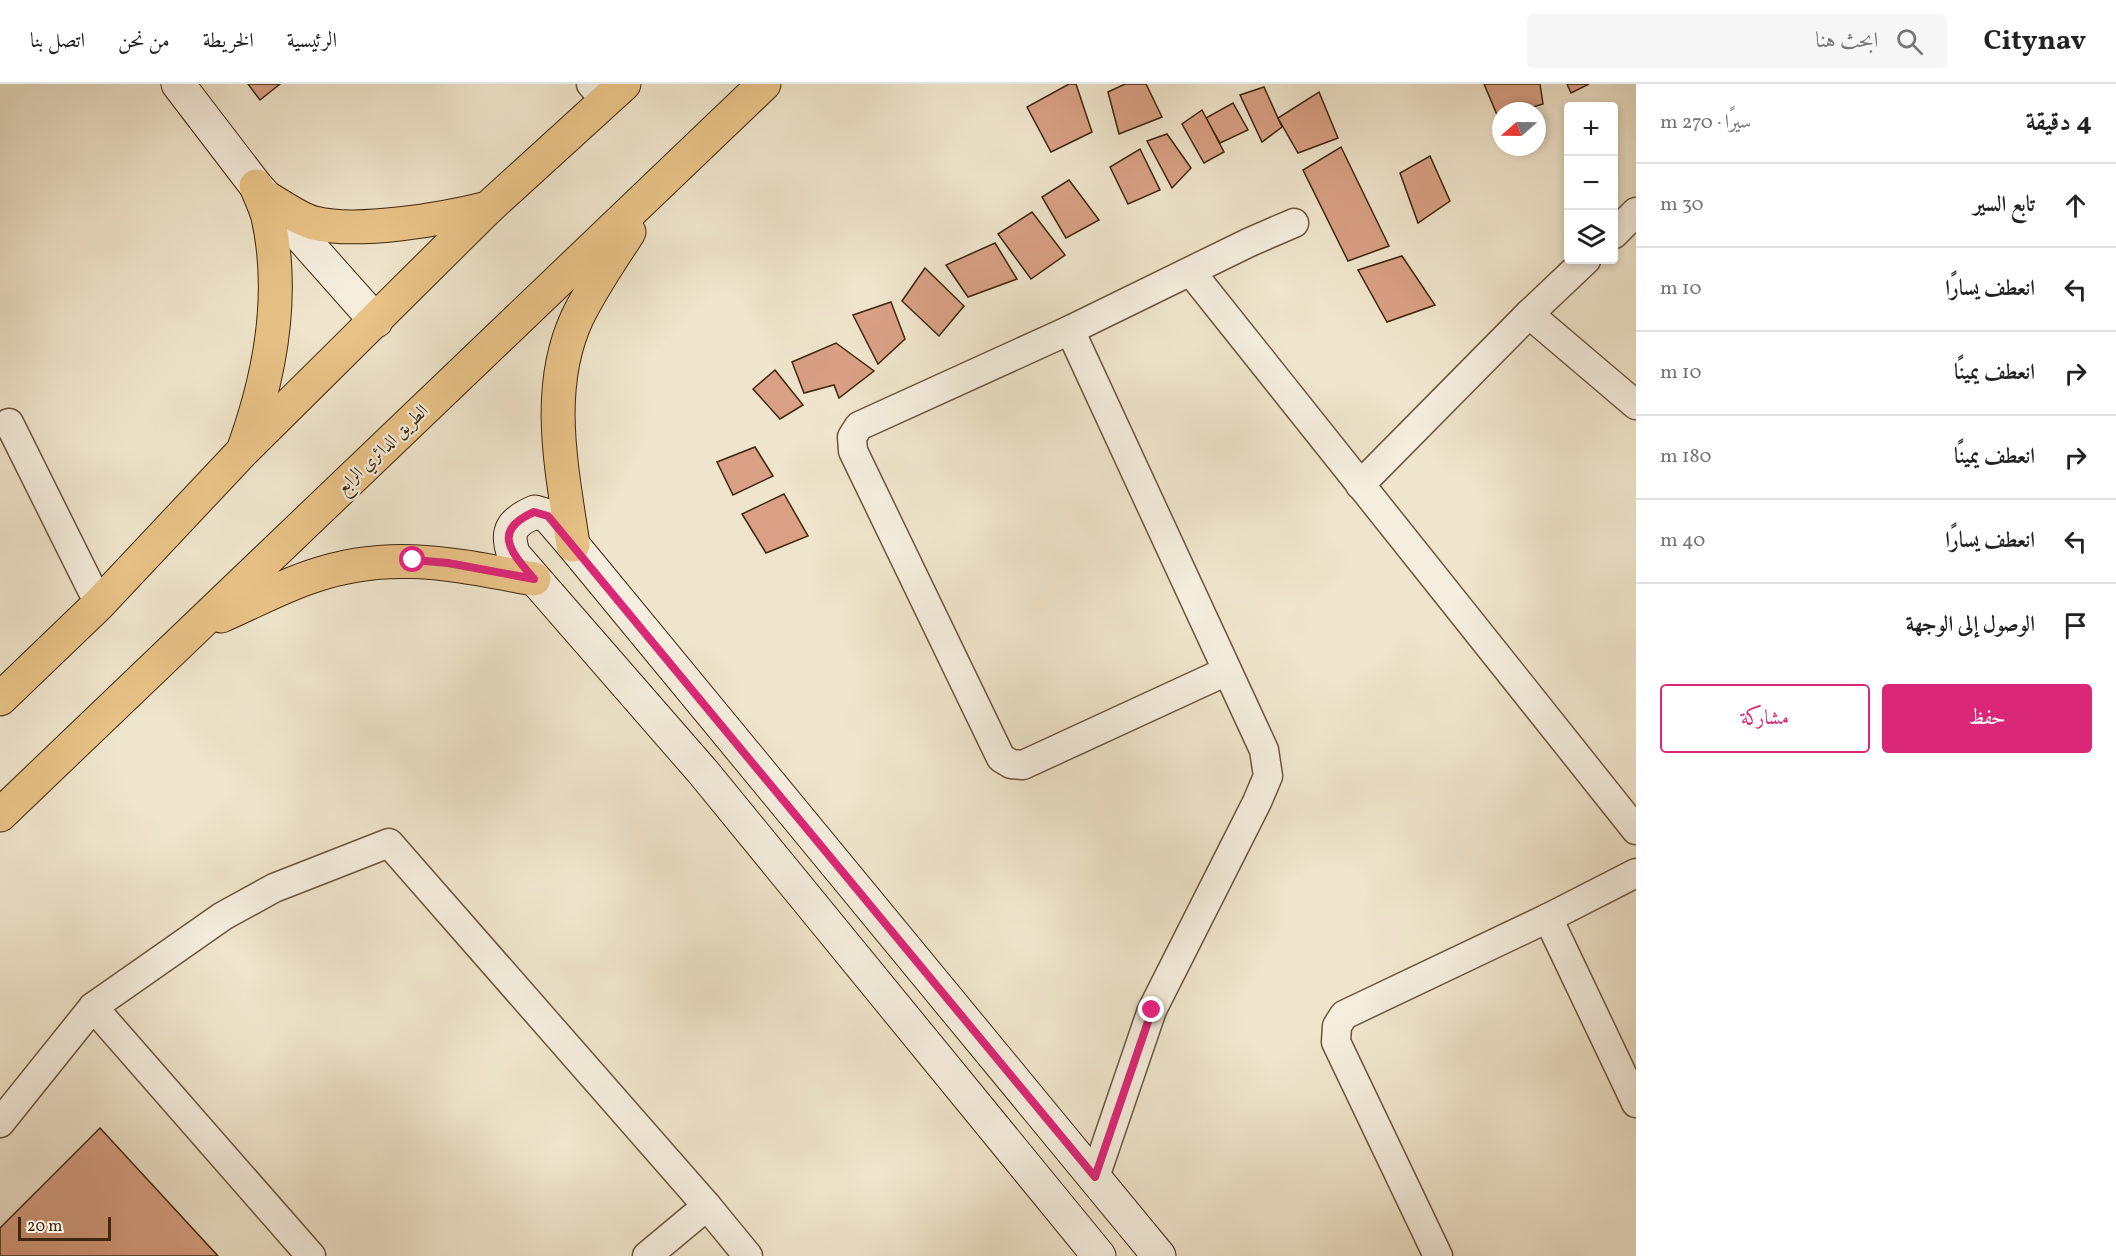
<!DOCTYPE html>
<html lang="ar">
<head>
<meta charset="utf-8">
<style>
	body { margin:0; font-family:Vollkorn,Amiri,serif; background:#f6f6f6; color:#222; direction:rtl }
	.controls { position:absolute; right:18px; top:18px; display:grid; overflow:hidden; border-radius:6px; box-shadow:0 3px 9px #0003 }
	.controls button { width:54px; height:54px; display:grid; place-items:center; padding:0; border:0; border-bottom:2px solid #e0e0e0; background:#fff; color:#222; font:30px sans-serif }
	.compass { position:absolute; left:1492px; top:18px; width:54px; height:54px; border-radius:50%; background:#fff; box-shadow:0 3px 9px #0003; rotate:250deg }
	.scale { position:absolute; left:18px; bottom:15px; width:93px; box-sizing:border-box; padding-left:6px; border:3px solid #3f270d; border-top:0; font-size:16px; line-height:21px; white-space:nowrap; color:#3f270d; -webkit-text-stroke:4px #f5eede; paint-order:stroke }
	.stop { position:absolute; width:18px; height:18px; margin:-14px; border:4px solid #db2777; border-radius:50%; background:#fff }
	.stop.end { background:#db2777; border-color:#fff; box-shadow:0 2px 6px #0008 }
	.list { margin:0; padding:0; list-style:none }
	h2 { display:flex; justify-content:space-between; align-items:center; height:78px; margin:0; padding:0 24px; font-size:26px }
	h2 small { font-size:20px; font-weight:400; color:#767676 }
	.list li { display:grid; grid-template-columns:39px 1fr auto; gap:18px; align-items:center; box-sizing:border-box; height:84px; padding:0 24px; border-top:2px solid #e0e0e0 }
	.list b { display:block; font-size:22px; white-space:nowrap }
	.list em { font-size:20px; font-style:normal; color:#767676 }
	.actions { display:flex; gap:12px; padding:18px 24px }
	.actions a { flex:1; padding:14px 0; border:2px solid #db2777; border-radius:6px; text-align:center; font-size:21px; color:#db2777 }
	.actions .main { background:#db2777; color:#fff }
	.icon { flex:none; width:33px; height:33px; fill:none; stroke:currentColor; stroke-width:2; stroke-linecap:round; stroke-linejoin:round }
	.map { position:relative; flex:none; width:1636px; height:1172px; overflow:hidden; direction:ltr }
	header { display:flex; align-items:center; gap:36px; box-sizing:border-box; height:84px; padding:0 30px; background:#fff; border-bottom:2px solid #e0e0e0 }
	header strong { font-size:28px }
	nav { display:flex; gap:33px; margin-inline-start:auto; font-size:21px }
	.search { width:420px; height:54px; background:#f6f6f6; display:flex; align-items:center; gap:15px; box-sizing:border-box; padding:0 21px; border-radius:6px; color:#767676; font-size:22px }
	main { display:flex }
	aside { flex:1; background:#fff }
	.map>svg:first-child { display:block }
	.building { fill:#d9a085; stroke:#3f270d; stroke-width:1.5 }
	.lines { fill:none; stroke-linecap:round; stroke-linejoin:round }
	.street-casing { stroke:#6b563d; stroke-width:31 }
	.secondary-casing { stroke:#3f270d; stroke-width:35 }
	.primary-casing { stroke:#3f270d; stroke-width:35 }
	.street { stroke:#f5eede; stroke-width:28 }
	.secondary { stroke:#f5eede; stroke-width:33 }
	.primary { stroke:#e8c286; stroke-width:33 }
	.route { stroke:#db2777; stroke-width:8 }
	.labels { text-anchor:middle; dominant-baseline:central; stroke-width:4.5; stroke-linejoin:round; paint-order:stroke }
	.street-label { font-size:18px; fill:#3f270d; stroke:#f5eede }
</style>
</head>
<body>
<header>
<strong>Citynav</strong>
<div class="search"><svg class="icon" aria-label="search" viewBox="0 0 24 24"><circle cx="10" cy="10" r="6"/><path d="M15 15l6 6"/></svg>ابحث هنا</div>
<nav><a>الرئيسية</a><a>الخريطة</a><a>من نحن</a><a>اتصل بنا</a></nav>
</header>
<main>
<aside>
<h2>4 دقيقة<small>سيرًا · 270 m</small></h2>
<ul class="list">
<li><svg class="icon" aria-label="ahead" viewBox="0 0 24 24"><path d="M12 20V5M6 11l6-6 6 6"/></svg><div><b>تابع السير</b></div><em>30 m</em></li>
<li><svg class="icon" aria-label="left" viewBox="0 0 24 24"><path d="M17 20v-9H6M10 6l-5 5 5 5"/></svg><div><b>انعطف يسارًا</b></div><em>10 m</em></li>
<li><svg class="icon" aria-label="right" viewBox="0 0 24 24"><path d="M7 20v-9h11M14 6l5 5-5 5"/></svg><div><b>انعطف يمينًا</b></div><em>10 m</em></li>
<li><svg class="icon" aria-label="right" viewBox="0 0 24 24"><path d="M7 20v-9h11M14 6l5 5-5 5"/></svg><div><b>انعطف يمينًا</b></div><em>180 m</em></li>
<li><svg class="icon" aria-label="left" viewBox="0 0 24 24"><path d="M17 20v-9H6M10 6l-5 5 5 5"/></svg><div><b>انعطف يسارًا</b></div><em>40 m</em></li>
<li><svg class="icon" aria-label="arrive" viewBox="0 0 24 24"><path d="M6 21V4h12l-3 4 3 4H6"/></svg><div><b>الوصول إلى الوجهة</b></div></li>
</ul>
<div class="actions"><a class="main">حفظ</a><a>مشاركة</a></div>
</aside>
<div class="map">
<svg width="1636" height="1172" viewBox="0 0 1636 1172">
	<rect width="100%" height="100%" fill="#efe5cc"/>
	<filter id="stains"><feTurbulence type="fractalNoise" baseFrequency=".00333" numOctaves="4"/><feColorMatrix values="0 0 0 0 .2 0 0 0 0 .09 0 0 0 0 .02 0 0 0 .5 -.17"/></filter>
	<radialGradient id="worn" r=".72"><stop offset=".6" stop-color="#630" stop-opacity="0"/><stop offset="1" stop-color="#630" stop-opacity=".3"/></radialGradient>
	<g class="building">
		<path d="M248,0H280L260,16Z"/>
		<path d="M1069,0H1076L1092,48L1051,68L1027,23Z"/>
		<path d="M1125,0H1146L1162,33L1119,50L1108,8Z"/>
		<path d="M1484,0H1540L1543,20L1520,27H1501V32L1498,33Z"/>
		<path d="M1567,0H1589L1571,9Z"/>
		<path d="M1264,3L1282,43L1262,58L1240,11Z"/>
		<path d="M1319,8L1338,54L1298,69L1278,34Z"/>
		<path d="M1233,19L1248,46L1220,59L1206,34Z"/>
		<path d="M1202,26L1224,68L1204,79L1182,40Z"/>
		<path d="M1167,50L1191,84L1172,104L1147,57Z"/>
		<path d="M1341,63L1389,162L1348,177L1303,86Z"/>
		<path d="M1140,65L1160,106L1128,120L1110,83Z"/>
		<path d="M1430,72L1450,117L1418,139L1400,89Z"/>
		<path d="M1069,96L1099,136L1066,154L1042,113Z"/>
		<path d="M1032,128L1065,171L1031,195L998,150Z"/>
		<path d="M995,159L1017,195L968,213L946,181Z"/>
		<path d="M1402,172L1435,221L1387,238L1358,186Z"/>
		<path d="M925,184L964,222L939,252L902,217Z"/>
		<path d="M891,218L905,255L878,280L853,231Z"/>
		<path d="M836,259L874,287L839,314L834,301L804,309L792,278Z"/>
		<path d="M775,286L803,321L780,335L753,305Z"/>
		<path d="M755,363L773,392L733,411L717,378Z"/>
		<path d="M784,410L808,452L766,469L742,430Z"/>
		<path d="M100,1044L218,1172H0V1144Z"/>
	</g>
	<g class="lines">
		<g class="street-casing">
			<g id="street">
				<path d="M591,0L606,17"/>
				<path d="M1614,150L1636,128"/>
				<path d="M1191,188L1636,746"/>
				<path d="M1529,230L1636,321"/>
				<path d="M1070,246L1264,666L1268,692L1257,718L1152,926L1095,1093"/>
				<path d="M9,339L99,520"/>
				<path d="M1360,401L1529,230L1586,176"/>
				<path d="M1227,587L1023,681L1011,680L1001,674L853,367L852,353L859,342L1070,246L1250,158L1294,139"/>
				<path d="M1548,834L1636,1019"/>
				<path d="M93,923L311,1172"/>
				<path d="M0,1039L93,923L223,832L274,804L389,759L707,1122L748,1172"/>
				<path d="M647,1172L707,1122"/>
				<path d="M1438,1172L1336,958L1337,942L1344,931L1548,834L1636,789"/>
			</g>
		</g>
		<g class="secondary-casing">
			<g id="secondary">
				<path d="M178,0L256,102L376,237"/>
				<path d="M1099,1172L703,688L514,471C505,447 512,438 535,428L548,432L573,461L1159,1172"/>
			</g>
		</g>
		<g class="primary-casing">
			<g id="primary">
				<path d="M269,115C283,123 299,135 314,139C358,150 444,135 488,124"/>
				<path d="M245,361C271,288 285,210 268,133C265,122 260,112 256,102"/>
				<path d="M573,461C562,385 544,306 577,234C592,203 611,176 629,148"/>
				<path d="M221,532C251,519 282,502 313,492C391,465 456,481 534,495"/>
				<path d="M0,615L99,520L242,368L488,124L624,0"/>
				<path d="M0,731L764,0"/>
			</g>
		</g>
		<use href="#street" class="street"/>
		<use href="#secondary" class="secondary"/>
		<use href="#primary" class="primary"/>
	</g>
	<g class="lines">
		<path class="route" d="M413,476L448,479L534,495C511,468 491,447 534,428L548,432L1095,1093L1152,926"/>
	</g>
	<g class="labels">
		<g class="street-label">
			<text transform="translate(383 366) rotate(-44)">الطريق الدائري الرابع</text>
		</g>
	</g>
	<rect width="100%" height="100%" filter="url(#stains)"/>
	<rect width="100%" height="100%" fill="url(#worn)"/>
</svg>
<div class="controls">
<button>+</button>
<button>−</button>
<button><svg class="icon" aria-label="layers" viewBox="0 0 24 24"><path d="M12 4l9 5-9 5-9-5zM3 14l9 5 9-5"/></svg></button>
</div>
<svg class="compass" viewBox="-18 -18 36 36"><path d="M0-13l5 13h-10z" fill="#e53935"/><path d="M0 13l5-13h-10z" fill="#767676"/></svg>
<div class="scale">20 m</div>
<div class="stop" style="left:413px;top:476px"></div>
<div class="stop end" style="left:1152px;top:926px"></div>
</div>
</main>
</body>
</html>
